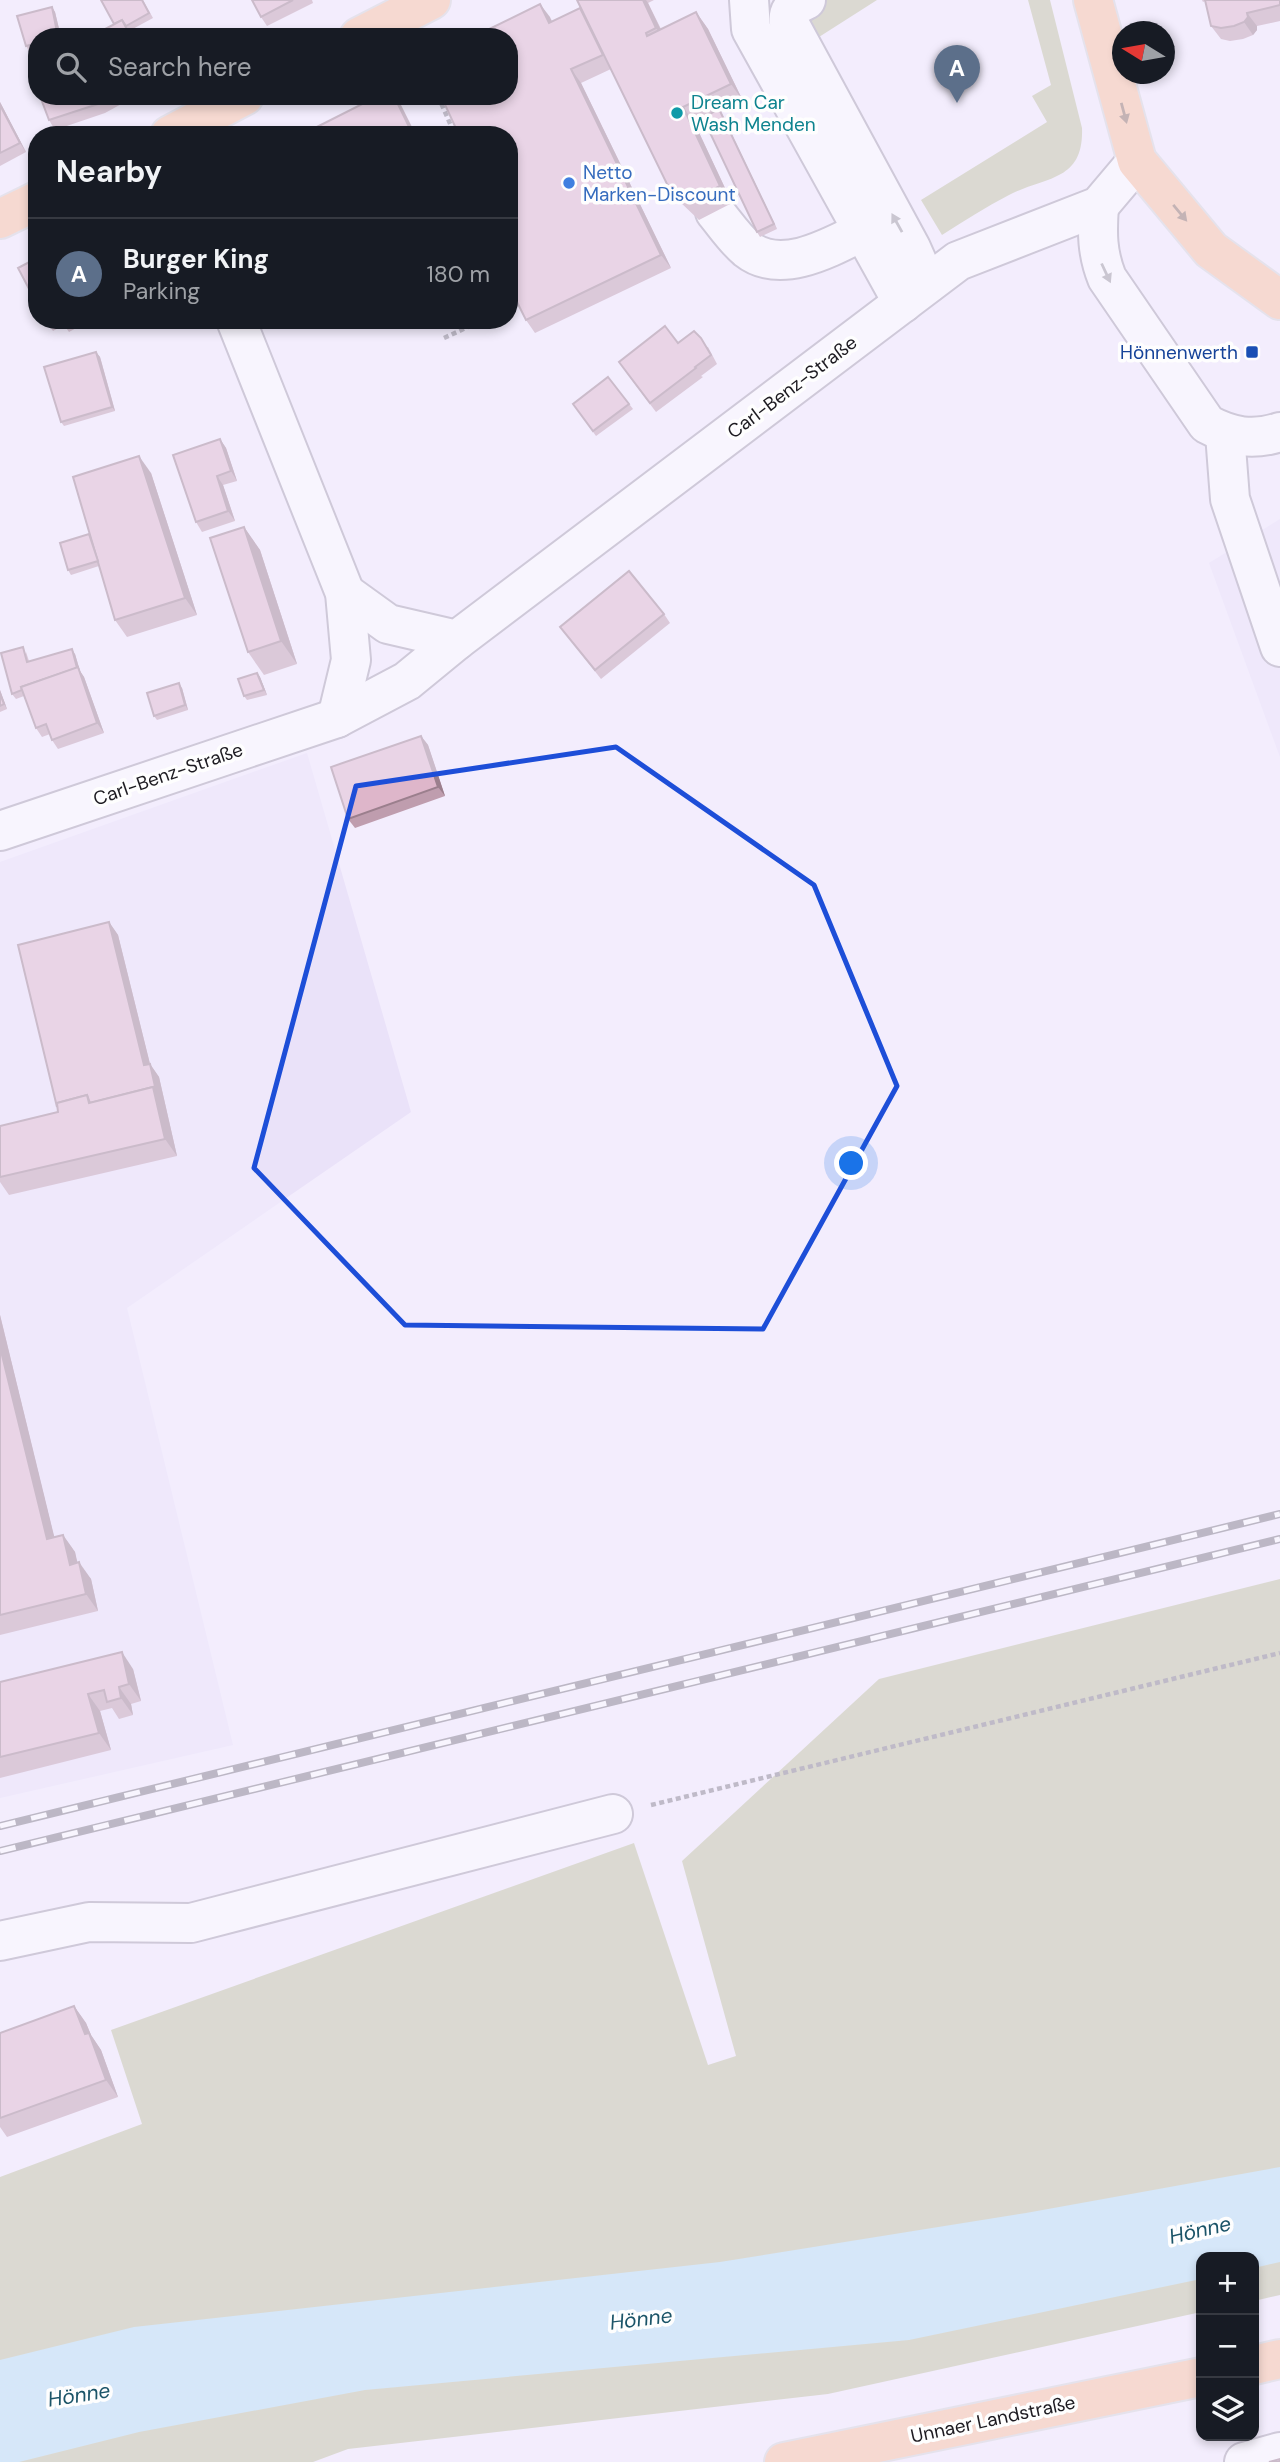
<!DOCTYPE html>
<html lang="en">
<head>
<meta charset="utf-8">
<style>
	body { margin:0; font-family:"DM Sans",sans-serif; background:#242831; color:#f1f3f6 }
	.controls { position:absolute; right:21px; bottom:21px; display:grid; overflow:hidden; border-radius:14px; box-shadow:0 4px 10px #0003 }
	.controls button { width:63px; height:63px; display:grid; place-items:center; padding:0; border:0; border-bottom:2px solid #363941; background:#171b24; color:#f1f3f6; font:35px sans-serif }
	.compass { position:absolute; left:1112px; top:21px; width:63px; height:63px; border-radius:50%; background:#171b24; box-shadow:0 4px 10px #0003; rotate:281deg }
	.you { position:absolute; left:852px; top:1164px; width:24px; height:24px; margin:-18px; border:5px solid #fff; border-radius:50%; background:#1a73e8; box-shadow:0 0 0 10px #1a73e833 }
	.badge { display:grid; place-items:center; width:46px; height:46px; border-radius:50%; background:#db2777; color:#fff; font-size:23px; font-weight:700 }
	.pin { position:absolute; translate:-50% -58px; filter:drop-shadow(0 2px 4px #0008) }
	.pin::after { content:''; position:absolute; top:37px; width:24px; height:21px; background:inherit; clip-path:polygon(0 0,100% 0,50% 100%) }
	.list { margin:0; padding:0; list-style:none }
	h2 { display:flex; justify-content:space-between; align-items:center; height:91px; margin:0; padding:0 28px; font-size:30px }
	h2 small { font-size:23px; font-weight:400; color:#9ea1a6 }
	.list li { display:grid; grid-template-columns:46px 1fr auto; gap:21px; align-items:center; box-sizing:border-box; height:112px; padding:0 28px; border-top:2px solid #363941 }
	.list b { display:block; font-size:26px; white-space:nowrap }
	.list p { margin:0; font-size:23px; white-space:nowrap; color:#9ea1a6 }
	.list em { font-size:23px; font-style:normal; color:#9ea1a6 }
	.icon { flex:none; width:38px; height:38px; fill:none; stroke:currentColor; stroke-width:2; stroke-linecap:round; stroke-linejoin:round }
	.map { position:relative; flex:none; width:1280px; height:2462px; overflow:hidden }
	.search { position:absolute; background:#171b24; box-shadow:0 4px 10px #0003; left:28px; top:28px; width:490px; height:77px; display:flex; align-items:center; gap:18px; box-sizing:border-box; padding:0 24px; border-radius:28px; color:#9ea1a6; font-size:26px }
	.panel { position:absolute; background:#171b24; box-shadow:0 4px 10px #0003; left:28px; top:126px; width:490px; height:203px; border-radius:28px }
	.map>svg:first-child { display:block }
	.built { fill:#eae2f9 }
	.green { fill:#bfc29e }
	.water { fill:#b4e0f3 }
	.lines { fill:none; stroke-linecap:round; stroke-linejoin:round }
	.minor-casing { stroke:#a49ead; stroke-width:42 }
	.major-casing { stroke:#d6d6d7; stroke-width:42 }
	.path { stroke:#807c87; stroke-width:4.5; stroke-dasharray:5 3.5; stroke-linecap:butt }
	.minor { stroke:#fff; stroke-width:38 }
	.major { stroke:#fbc09c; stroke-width:38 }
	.rail-casing { stroke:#7b7781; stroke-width:8 }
	.rail { stroke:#fefefe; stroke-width:5; stroke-dasharray:16; stroke-linecap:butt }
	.wall { fill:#bf9dae }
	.shaded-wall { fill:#9b7f8d }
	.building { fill:#deb6ca; stroke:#9b7f8d; stroke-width:2 }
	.oneway { fill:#8c6e5e }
	.oneway2 { fill:#99989b }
	.marked { fill:none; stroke:#1d4ed8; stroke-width:5; stroke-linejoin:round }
	.culture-dot { fill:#0f9aa8; stroke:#fefefe; stroke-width:2.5 }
	.shop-dot { fill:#3f7fe0; stroke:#fefefe; stroke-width:2.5 }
	.transit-dot { fill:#1a4fb4; stroke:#fefefe; stroke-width:2.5 }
	.labels { text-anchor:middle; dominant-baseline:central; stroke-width:7; stroke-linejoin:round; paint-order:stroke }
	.culture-label { font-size:19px; fill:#0d838f; stroke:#fefefe; text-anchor:start }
	.shop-label { font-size:19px; fill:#366cbe; stroke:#fefefe; text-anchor:start }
	.transit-label { font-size:19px; fill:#164399; stroke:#fefefe; text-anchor:end }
	.street-label { font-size:19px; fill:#1d1b21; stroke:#fefefe }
	.water-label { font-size:21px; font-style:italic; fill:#1b5468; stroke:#fefefe }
</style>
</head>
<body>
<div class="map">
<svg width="1280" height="2462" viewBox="0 0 1280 2462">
	<rect width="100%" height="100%" fill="#f3edfd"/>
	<g class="built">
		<path d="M1280,519V757L1209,563Z"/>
		<path d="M307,753L411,1112L127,1308L233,1745L0,1798V862Z"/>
	</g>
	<g class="green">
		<path d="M821,0H877L819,37L824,46L815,52L807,33L816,5Z"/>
		<path d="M1028,0H1050L1082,128C1084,182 1045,176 1009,195C986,207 964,221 942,235L921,200L1047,122L1032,96L1051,85Z"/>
		<path d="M1280,1579V2295L1254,2301V2257H1201V2312L828,2394L348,2449L313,2462H0V2177L142,2124L111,2030L634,1843L708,2065L736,2056L682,1861L879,1679Z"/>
	</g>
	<path class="water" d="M1280,2167V2262L1254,2268V2257H1201V2279L909,2340L365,2390L139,2432L19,2462H0V2360L134,2327L720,2262L1026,2213Z"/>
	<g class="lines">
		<g class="minor-casing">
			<g id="minor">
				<path d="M749,0L751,29L903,303"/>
				<path d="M806,0C795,6 787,9 789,23L911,248L927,284"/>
				<path d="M1099,206C1097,233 1097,253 1107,278L1207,424C1231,437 1253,441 1280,432"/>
				<path d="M715,212C725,224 735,239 747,249C781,276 831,247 863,231"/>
				<path d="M236,320L345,593L351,660L337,718"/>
				<path d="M1225,434L1230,499L1280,647"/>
				<path d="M345,593L388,624L457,640L958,261L1099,206L1137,161"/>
				<path d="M0,831L337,718L407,681L457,640"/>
				<path d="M0,1941L89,1922L191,1923L613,1814"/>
				<path d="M1244,2462L1280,2452"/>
			</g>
		</g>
		<g class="major-casing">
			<g id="major">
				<path d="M1093,0L1137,161L1211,250L1280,300"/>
				<path d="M359,37L431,0"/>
				<path d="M170,135L244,96"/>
				<path d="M0,219L37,201"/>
				<path d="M1254,2365L1280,2359"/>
				<path d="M784,2462L1201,2377"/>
			</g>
		</g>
		<g class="path">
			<path d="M438,96L455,135"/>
			<path d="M444,338L483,320"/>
			<path d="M651,1805L1280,1653"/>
		</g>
		<use href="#minor" class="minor"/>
		<use href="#major" class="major"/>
		<g class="rail-casing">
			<g id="rail">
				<path d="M0,1826L1280,1514"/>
				<path d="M0,1851L1280,1539"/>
			</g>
		</g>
		<use href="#rail" class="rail"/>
	</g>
	<g class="wall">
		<path d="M101,0H143L153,18L129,31L128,30L132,37H90L114,24Z"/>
		<path d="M252,0H312L313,3L267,26L261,17Z"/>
		<path d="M577,0H654L648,3L661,29L696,12L708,29L743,101L720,112L777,229L760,237L757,232L704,120L695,124L732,203L699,220L679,201L667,184L611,69L581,83L671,268L535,333L526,320L540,4L552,22L580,8Z"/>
		<path d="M1202,0H1280V21L1257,26V30L1253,35L1243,39L1230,41L1221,39L1211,26L1205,1L1203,2Z"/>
		<path d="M52,7L55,12L61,37H37V49L29,51L26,46Z"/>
		<path d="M40,96H136L105,113L55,130L49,120Z"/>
		<path d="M0,102L26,152L0,166Z"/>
		<path d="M45,320H91L69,332L64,325L53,331Z"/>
		<path d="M678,343L708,347L717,364L701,376L703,377L656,412L625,371Z"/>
		<path d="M96,352L100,357L115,411L64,426L61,422Z"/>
		<path d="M608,377L633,409L596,436L573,404Z"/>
		<path d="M220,439L226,448L237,481L223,485L235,521L202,532L196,522Z"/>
		<path d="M151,473L197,615L127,637L115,620L99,566L71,575L68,570L89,534Z"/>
		<path d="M244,527L260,550L297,664L264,675L248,652Z"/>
		<path d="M664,614L670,623L601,679L560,627Z"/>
		<path d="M26,652L29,661L75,654L80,671L84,677L104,733L58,749L52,740L50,734L42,737L36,728L24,696L16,699L12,694Z"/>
		<path d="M257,673L260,677L267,695L247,700L244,696Z"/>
		<path d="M182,688L188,710L157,720L154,716Z"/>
		<path d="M0,690L7,709L0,712Z"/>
		<path d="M421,736L428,745L445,796L355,828L348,819Z"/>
		<path d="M109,922L118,935L150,1064L159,1077L177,1156L9,1195L0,1182V1126L58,1112Z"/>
		<path d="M0,1315L54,1537L63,1535L75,1552L77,1563L91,1579L98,1611L0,1635Z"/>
		<path d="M133,1669L141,1701L131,1704L133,1715L119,1719L112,1708L100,1711L111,1750L0,1778V1682Z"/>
		<path d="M74,2006L86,2023L91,2035L101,2050L118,2097L7,2137L0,2127V2033Z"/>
	</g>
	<g class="shaded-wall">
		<path d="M643,0H646L648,3L668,45L656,28Z"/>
		<path d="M540,4L550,17L559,37L549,23Z"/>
		<path d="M52,7L55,12L61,37H58Z"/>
		<path d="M696,12L708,29L743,101L731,84Z"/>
		<path d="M1247,13L1257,26V30L1253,35L1244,22Z"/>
		<path d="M571,69L581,83L671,268L661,255Z"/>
		<path d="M394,96H395L400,103L416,135H413Z"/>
		<path d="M0,102L26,152L20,143L0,105Z"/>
		<path d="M683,107L695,124L732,203L720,186Z"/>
		<path d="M719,109L722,114L777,229L774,224Z"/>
		<path d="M96,352L100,357L115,411L112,407Z"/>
		<path d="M220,439L226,448L237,481L231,471Z"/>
		<path d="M139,456L151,473L197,615L185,598Z"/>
		<path d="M217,476L223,485L235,521L228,511Z"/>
		<path d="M244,527L260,550L297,664L281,641Z"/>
		<path d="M72,649L75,654L80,671L84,677L104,733L97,723L78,670Z"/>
		<path d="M257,673L260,677L267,695L264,690Z"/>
		<path d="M179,683L182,688L188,710L185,705Z"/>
		<path d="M0,690L7,709L4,704L0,694Z"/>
		<path d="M421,736L428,745L445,796L438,787Z"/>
		<path d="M109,922L118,935L150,1064L159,1077L177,1156L165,1139L144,1065Z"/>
		<path d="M0,1315L59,1556L47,1539L0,1347Z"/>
		<path d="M63,1535L75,1552L82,1582L70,1565Z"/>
		<path d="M79,1562L91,1579L98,1611L86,1594Z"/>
		<path d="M122,1652L133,1669L141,1701L129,1684Z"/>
		<path d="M119,1687L131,1704L133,1715L121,1698Z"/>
		<path d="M88,1694L100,1711L111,1750L99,1733Z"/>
		<path d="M74,2006L86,2023L91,2035L101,2050L118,2097L106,2080L85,2034Z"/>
	</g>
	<g class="building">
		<path d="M101,0H142L149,13L126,26L122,20L114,24Z"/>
		<path d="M252,0H293L261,17Z"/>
		<path d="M577,0H643L656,28L646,33L647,36L696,12L731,84L683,107L720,186L687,203L667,184Z"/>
		<path d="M1205,0H1280V5L1247,13L1248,17L1244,22L1234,26L1221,28L1211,26Z"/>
		<path d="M540,4L549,23L580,8L603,55L571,69L661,255L526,320L509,286V135H459L441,96H509V37H473Z"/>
		<path d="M52,7L58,37H37V43L26,46L17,16Z"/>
		<path d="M122,20L131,37H90Z"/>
		<path d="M37,78V88L33,80Z"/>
		<path d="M40,96H112L98,104L49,120Z"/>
		<path d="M378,96H394L413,135H301Z"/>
		<path d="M0,105L20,143L0,153Z"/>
		<path d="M719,109L774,224L757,232L703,118Z"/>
		<path d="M37,258V304L18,268Z"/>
		<path d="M665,326L678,343L694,331L701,338L711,355L695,367L696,368L650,403L619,362Z"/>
		<path d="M96,352L112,407L61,422L44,367Z"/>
		<path d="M608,377L629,404L593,431L573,404Z"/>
		<path d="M220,439L231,471L217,476L228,511L196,522L173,455Z"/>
		<path d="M139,456L185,598L115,620L73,477Z"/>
		<path d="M244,527L281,641L248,652L210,538Z"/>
		<path d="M89,534L98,561L68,570L60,543Z"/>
		<path d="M629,571L664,614L595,670L560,627Z"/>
		<path d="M23,647L27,662L72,649L77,668L21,687L22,690L12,694L1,653Z"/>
		<path d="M78,667L97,723L52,740L46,724L36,728L21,687Z"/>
		<path d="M257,673L264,690L244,696L238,679Z"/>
		<path d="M179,683L185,705L154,716L147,693Z"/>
		<path d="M0,694L4,704L0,706Z"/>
		<path d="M421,736L438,787L348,819L331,767Z"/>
		<path d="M109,922L144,1065L150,1064L156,1091L153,1087L90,1103L87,1095L57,1103V1107L18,945Z"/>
		<path d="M153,1087L165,1139L0,1177V1126L58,1112L57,1103L87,1095L89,1103Z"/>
		<path d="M0,1347L47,1539L63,1535L70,1565L79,1562L86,1594L0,1615Z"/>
		<path d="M122,1652L129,1684L119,1687L121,1698L107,1702L104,1690L88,1694L99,1733L0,1757V1682Z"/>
		<path d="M74,2006L85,2034L89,2033L106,2080L0,2118V2033Z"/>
		<path d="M1280,2459V2462H1269Z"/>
	</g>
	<defs><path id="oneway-solid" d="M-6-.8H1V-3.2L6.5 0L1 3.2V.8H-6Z" transform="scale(1.75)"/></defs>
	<g class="oneway">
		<use href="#oneway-solid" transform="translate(1124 113) rotate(75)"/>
		<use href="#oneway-solid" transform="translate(1180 213) rotate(50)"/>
	</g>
	<g class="oneway2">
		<use href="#oneway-solid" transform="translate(897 223) rotate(-119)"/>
		<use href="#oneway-solid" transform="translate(1106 273) rotate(65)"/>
	</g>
	<path d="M0 0H1280V2462H0ZM616,747L814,885L897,1086L763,1329L405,1325L254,1168L356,786Z" fill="#f3edfd" fill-opacity=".55" fill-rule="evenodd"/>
	<path class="marked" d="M616,747L814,885L897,1086L763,1329L405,1325L254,1168L356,786Z"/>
	<circle class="culture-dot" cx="677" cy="113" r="7"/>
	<circle class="shop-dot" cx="569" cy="183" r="7"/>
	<rect class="transit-dot" x="1245" y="345" width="14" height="14" rx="3.5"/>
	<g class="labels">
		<g class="culture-label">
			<text x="691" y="102">Dream Car<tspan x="691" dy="22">Wash Menden</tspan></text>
		</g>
		<g class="shop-label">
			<text x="583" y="172">Netto<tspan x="583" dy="22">Marken-Discount</tspan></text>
		</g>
		<g class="transit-label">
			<text x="1238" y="352">Hönnenwerth</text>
		</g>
		<g class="street-label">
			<text transform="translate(792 387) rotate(-37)">Carl-Benz-Straße</text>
			<text transform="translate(168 774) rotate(-19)">Carl-Benz-Straße</text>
			<text transform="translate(993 2419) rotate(-12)">Unnaer Landstraße</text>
		</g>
		<g class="water-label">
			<text transform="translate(1200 2230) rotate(-13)">Hönne</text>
			<text transform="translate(641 2319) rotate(-7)">Hönne</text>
			<text transform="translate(79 2395) rotate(-9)">Hönne</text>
		</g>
	</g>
</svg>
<div class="controls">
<button>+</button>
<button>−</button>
<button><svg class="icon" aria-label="layers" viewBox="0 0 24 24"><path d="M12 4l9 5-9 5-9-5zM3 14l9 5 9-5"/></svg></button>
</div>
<svg class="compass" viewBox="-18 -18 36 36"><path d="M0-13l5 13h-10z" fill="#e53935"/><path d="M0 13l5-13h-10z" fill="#9ea1a6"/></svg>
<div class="you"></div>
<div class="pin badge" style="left:957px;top:103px;background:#5c6f8a">A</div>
<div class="search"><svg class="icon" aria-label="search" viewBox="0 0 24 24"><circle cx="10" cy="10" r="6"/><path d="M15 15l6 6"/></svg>Search here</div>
<section class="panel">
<h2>Nearby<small></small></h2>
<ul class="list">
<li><span class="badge" style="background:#5c6f8a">A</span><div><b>Burger King</b><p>Parking</p></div><em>180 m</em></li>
</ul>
</section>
</div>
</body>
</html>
